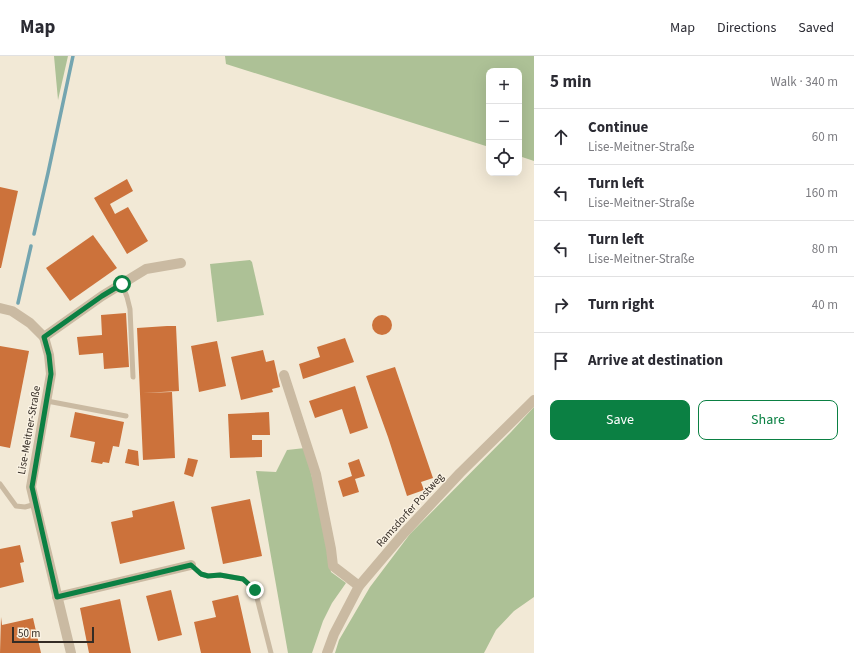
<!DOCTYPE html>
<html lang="en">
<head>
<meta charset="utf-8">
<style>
	body { margin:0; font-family:"Source Sans 3",sans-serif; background:#f2f2f3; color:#2b2b33 }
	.controls { position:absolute; right:12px; top:12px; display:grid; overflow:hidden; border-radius:8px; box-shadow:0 4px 16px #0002 }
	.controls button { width:36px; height:36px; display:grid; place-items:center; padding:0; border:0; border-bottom:1px solid #e1e1e2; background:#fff; color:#2b2b33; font:20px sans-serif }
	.scale { position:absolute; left:12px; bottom:10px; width:82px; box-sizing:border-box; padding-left:4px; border:2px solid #342c25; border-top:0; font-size:11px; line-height:14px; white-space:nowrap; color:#342c25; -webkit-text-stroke:3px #faf2e3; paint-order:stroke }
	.stop { position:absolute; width:12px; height:12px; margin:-9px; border:3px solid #0b8043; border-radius:50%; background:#fff }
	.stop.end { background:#0b8043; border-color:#fff; box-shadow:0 1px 4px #0008 }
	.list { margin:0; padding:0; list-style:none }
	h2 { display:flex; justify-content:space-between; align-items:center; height:52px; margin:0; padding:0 16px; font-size:17px }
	h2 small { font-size:13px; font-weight:400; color:#7c7c81 }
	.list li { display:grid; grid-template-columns:26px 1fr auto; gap:12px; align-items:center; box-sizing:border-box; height:56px; padding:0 16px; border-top:1px solid #e1e1e2 }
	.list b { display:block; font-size:15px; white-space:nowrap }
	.list p { margin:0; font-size:13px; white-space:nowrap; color:#7c7c81 }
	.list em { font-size:13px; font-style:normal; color:#7c7c81 }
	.actions { display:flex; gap:8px; padding:12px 16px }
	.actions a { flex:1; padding:9px 0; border:1px solid #0b8043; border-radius:8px; text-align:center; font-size:14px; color:#0b8043 }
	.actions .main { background:#0b8043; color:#fff }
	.icon { flex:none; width:22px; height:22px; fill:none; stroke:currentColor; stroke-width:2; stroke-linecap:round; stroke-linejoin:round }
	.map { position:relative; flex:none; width:534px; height:597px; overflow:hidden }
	header { display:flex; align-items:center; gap:24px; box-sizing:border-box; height:56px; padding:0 20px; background:#fff; border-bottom:1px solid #e1e1e2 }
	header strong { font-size:19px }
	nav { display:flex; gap:22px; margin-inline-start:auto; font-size:14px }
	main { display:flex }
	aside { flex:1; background:#fff }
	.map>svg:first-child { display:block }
	.green { fill:#adc196 }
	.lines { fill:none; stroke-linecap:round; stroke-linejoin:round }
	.stream { stroke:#74a5b0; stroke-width:3.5 }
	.building { fill:#cc723b }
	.lane { stroke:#cabaa2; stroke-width:5 }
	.street { stroke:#cabaa2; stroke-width:10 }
	.route { stroke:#0b8043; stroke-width:5 }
	.labels { text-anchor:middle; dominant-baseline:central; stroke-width:3; stroke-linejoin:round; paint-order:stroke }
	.street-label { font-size:11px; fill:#342c25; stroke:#faf2e3 }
</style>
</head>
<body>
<header>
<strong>Map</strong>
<nav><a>Map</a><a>Directions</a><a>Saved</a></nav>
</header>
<main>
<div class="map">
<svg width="534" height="597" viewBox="0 0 534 597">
	<rect width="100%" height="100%" fill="#f2e9d6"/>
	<g class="green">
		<path d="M54,0H68L58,44Z"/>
		<path d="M225,0H534V105L519,100V15H489V91L226,8Z"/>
		<path d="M250,204L252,206L264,259L217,266L210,208Z"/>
		<path d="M534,351V541L514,555L496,574L484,597H335L339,584L370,531L410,478L511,376Z"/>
		<path d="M305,392L322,463L331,516L346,527L332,547L323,565L312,597H288L256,415L276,416L287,394Z"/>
	</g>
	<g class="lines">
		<g class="stream">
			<path d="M34,178L48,117L73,0"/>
			<path d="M18,247L31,190"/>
		</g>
	</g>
	<g class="building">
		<path d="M127,123L133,135L110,148L115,158L128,151L148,185L127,198L94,142Z"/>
		<path d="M0,131L18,135L1,212H0Z"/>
		<path d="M93,179L117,212L70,245L46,212Z"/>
		<path d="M126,257L129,311L104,313L103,297L79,299L77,281L102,279L101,259Z"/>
		<circle cx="382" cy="269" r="10"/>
		<path d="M167,270H176L179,335L143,337L172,336L175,402L143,404L137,272Z"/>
		<path d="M345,282L354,306L303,323L299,308L320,301L317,291Z"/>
		<path d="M217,285L226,330L199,336L191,290Z"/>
		<path d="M0,290L29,295L10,392L0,390Z"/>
		<path d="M263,294L266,306L274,304L280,331L272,333L273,336L241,344L231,301Z"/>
		<path d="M395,311L433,422L421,426L424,434L407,440L388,381L366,320Z"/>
		<path d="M355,330L368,372L350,378L342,353L315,362L309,345Z"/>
		<path d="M75,356L124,366L119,391L113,390L109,407L103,406L102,408L91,406L95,386L70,381Z"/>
		<path d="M269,356L270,379H252V384H262V401L230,402L228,358Z"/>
		<path d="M128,393L138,395L139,410L125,407Z"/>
		<path d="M188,402L198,404L193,421L184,418Z"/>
		<path d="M359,403L365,420L355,423L359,436L343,441L338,425L352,420L348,407Z"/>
		<path d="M250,443L262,500L223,508L211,451Z"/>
		<path d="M174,445L185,493L120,508L111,466L133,461L132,455Z"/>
		<path d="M20,489L24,506L20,507L24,526L0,532V493Z"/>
		<path d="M171,534L182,579L158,585L146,540Z"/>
		<path d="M238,539L251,597H201L194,566L216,561L212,545Z"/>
		<path d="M120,543L131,597H89L80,552Z"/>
		<path d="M1,561L2,569L33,562L41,597H0Z"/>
	</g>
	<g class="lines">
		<g class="lane">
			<path d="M122,228L127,241L130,253L133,321"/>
			<path d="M47,345L126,360"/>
			<path d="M0,428L16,450L25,451L36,448"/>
			<path d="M191,509L201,518L208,520L220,519L243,523L255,534L271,597"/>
		</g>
		<g class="street">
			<path d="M0,252L12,255L30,267L44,281L49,299L51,318L31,431L71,597"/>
			<path d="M44,281L102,240L146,213L181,207"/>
			<path d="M284,319L316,418L331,493L333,510L359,530"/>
			<path d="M57,541L191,509"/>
			<path d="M327,597L334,578L359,530L404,477L460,417L534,344"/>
		</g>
	</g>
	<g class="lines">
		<path class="route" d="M122,228L102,240L44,281L49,299L51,318L32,431L57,541L191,509L201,518L208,520L220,519L243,523L255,534"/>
	</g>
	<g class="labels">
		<g class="street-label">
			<text transform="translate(29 374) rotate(-80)">Lise-Meitner-Straße</text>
			<text transform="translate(410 454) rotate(-48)">Ramsdorfer Postweg</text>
		</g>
	</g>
</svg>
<div class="controls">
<button>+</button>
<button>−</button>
<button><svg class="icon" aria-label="locate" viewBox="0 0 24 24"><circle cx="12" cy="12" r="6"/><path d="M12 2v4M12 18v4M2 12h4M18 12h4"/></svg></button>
</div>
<div class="scale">50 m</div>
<div class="stop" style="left:122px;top:228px"></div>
<div class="stop end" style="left:255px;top:534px"></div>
</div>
<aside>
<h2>5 min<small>Walk · 340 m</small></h2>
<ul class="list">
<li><svg class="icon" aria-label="ahead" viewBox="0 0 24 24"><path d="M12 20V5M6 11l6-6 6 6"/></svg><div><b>Continue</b><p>Lise-Meitner-Straße</p></div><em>60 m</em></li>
<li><svg class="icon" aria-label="left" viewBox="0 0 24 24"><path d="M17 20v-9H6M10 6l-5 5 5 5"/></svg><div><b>Turn left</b><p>Lise-Meitner-Straße</p></div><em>160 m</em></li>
<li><svg class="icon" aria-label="left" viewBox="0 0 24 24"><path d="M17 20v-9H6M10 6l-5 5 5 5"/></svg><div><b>Turn left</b><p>Lise-Meitner-Straße</p></div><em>80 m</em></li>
<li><svg class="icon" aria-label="right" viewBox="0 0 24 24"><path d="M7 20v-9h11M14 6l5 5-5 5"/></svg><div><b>Turn right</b></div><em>40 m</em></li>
<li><svg class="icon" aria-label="arrive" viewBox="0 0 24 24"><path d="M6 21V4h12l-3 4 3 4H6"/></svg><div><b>Arrive at destination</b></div></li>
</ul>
<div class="actions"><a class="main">Save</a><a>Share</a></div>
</aside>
</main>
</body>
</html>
